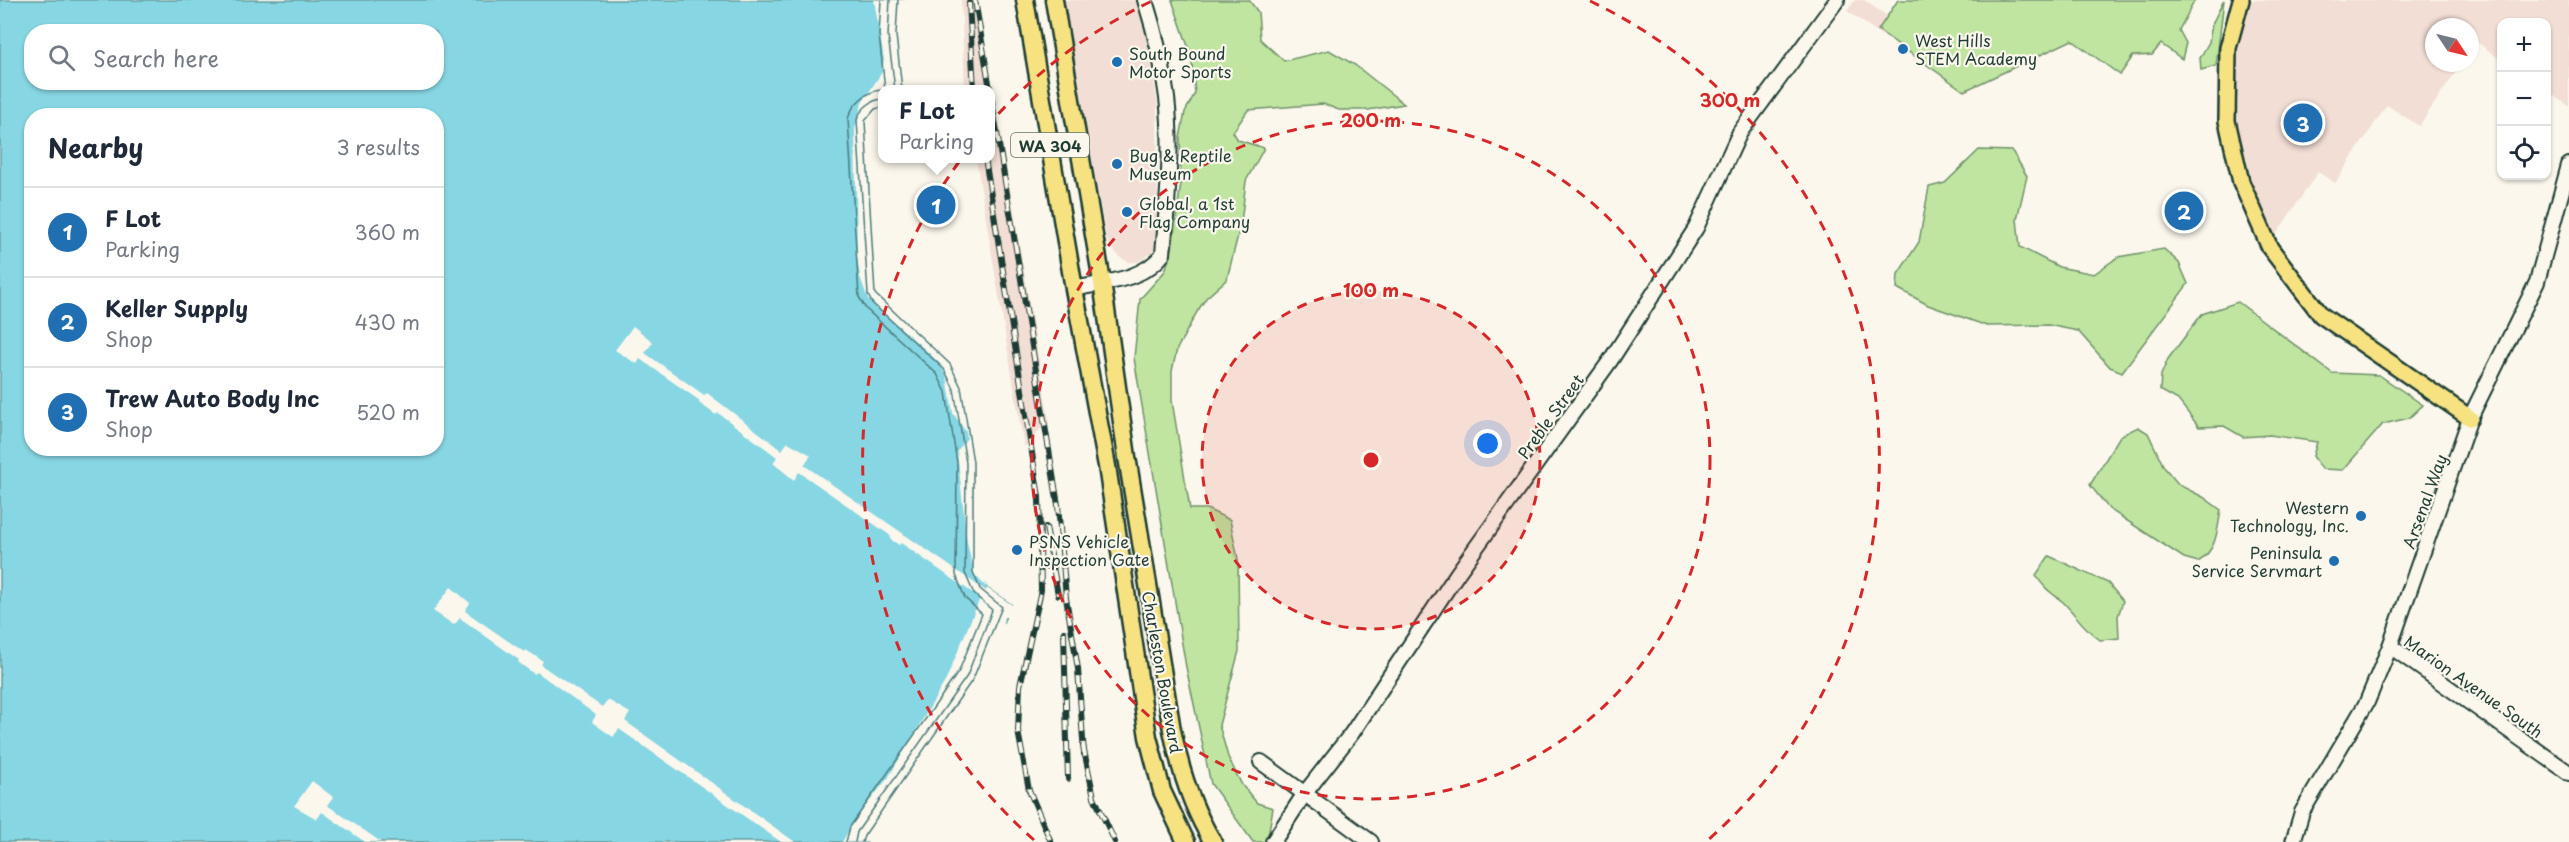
<!DOCTYPE html>
<html lang="en">
<head>
<meta charset="utf-8">
<style>
	body { margin:0; font-family:"Playpen Sans",sans-serif; background:#f6f6f7; color:#1f2937 }
	.controls { position:absolute; right:18px; top:18px; display:grid; overflow:hidden; border-radius:12px; box-shadow:0 2px 4px #0004 }
	.controls button { width:54px; height:54px; display:grid; place-items:center; padding:0; border:0; border-bottom:2px solid #e0e1e3; background:#fff; color:#1f2937; font:30px sans-serif }
	.compass { position:absolute; left:2425px; top:18px; width:54px; height:54px; border-radius:50%; background:#fff; box-shadow:0 2px 4px #0004; rotate:125deg }
	.you { position:absolute; left:1488px; top:444px; width:21px; height:21px; margin:-15px; border:4px solid #fff; border-radius:50%; background:#1a73e8; box-shadow:0 0 0 9px #1a73e833 }
	.badge { display:grid; place-items:center; width:39px; height:39px; border-radius:50%; background:#1f6fb2; color:#fff; font-size:20px; font-weight:700 }
	.pin { position:absolute; translate:-50% -50%; border:3px solid #fff; box-shadow:0 2px 6px #0006 }
	.popup { position:absolute; left:878px; top:85px; width:117px; height:78px; box-sizing:border-box; display:grid; place-content:center; border-radius:12px; background:#fff; filter:drop-shadow(0 2px 4px #0005); font-size:20px; white-space:nowrap; color:#747a83 }
	.popup b { font-size:22px; color:#1f2937 }
	.popup::after { content:''; position:absolute; left:50%; top:100%; margin-left:-12px; border:12px solid transparent; border-top-color:#fff }
	.list { margin:0; padding:0; list-style:none }
	h2 { display:flex; justify-content:space-between; align-items:center; height:78px; margin:0; padding:0 24px; font-size:26px }
	h2 small { font-size:20px; font-weight:400; color:#747a83 }
	.list li { display:grid; grid-template-columns:39px 1fr auto; gap:18px; align-items:center; box-sizing:border-box; height:90px; padding:0 24px; border-top:2px solid #e0e1e3 }
	.list b { display:block; font-size:22px; white-space:nowrap }
	.list p { margin:0; font-size:20px; white-space:nowrap; color:#747a83 }
	.list em { font-size:20px; font-style:normal; color:#747a83 }
	.icon { flex:none; width:33px; height:33px; fill:none; stroke:currentColor; stroke-width:2; stroke-linecap:round; stroke-linejoin:round }
	.map { position:relative; flex:none; width:2569px; height:842px; overflow:hidden }
	.search { position:absolute; background:#fff; box-shadow:0 2px 4px #0004; left:24px; top:24px; width:420px; height:66px; display:flex; align-items:center; gap:15px; box-sizing:border-box; padding:0 21px; border-radius:24px; color:#747a83; font-size:22px }
	.panel { position:absolute; background:#fff; box-shadow:0 2px 4px #0004; left:24px; top:108px; width:420px; height:348px; border-radius:24px }
	.map>svg:first-child { display:block }
	.built { fill:#f2ded5 }
	.green { fill:#bfe5a1; stroke:#6f916a; stroke-width:1.5 }
	.water { fill:#87d6e3; stroke:#5d999d; stroke-width:1.5; fill-rule:evenodd }
	.pier { fill:#fbf7ec }
	.lines { fill:none; stroke-linecap:round; stroke-linejoin:round }
	.shore { stroke:#497a7a; stroke-width:1.5 }
	.secondary-casing { stroke:#1f3d34; stroke-width:18 }
	.primary-casing { stroke:#1f3d34; stroke-width:20 }
	.highway-casing { stroke:#1f3d34; stroke-width:21 }
	.secondary { stroke:#fbf7ec; stroke-width:14 }
	.primary { stroke:#f6e281; stroke-width:15 }
	.highway { stroke:#f6e281; stroke-width:16 }
	.rail-casing { stroke:#1f3d34; stroke-width:6 }
	.rail { stroke:#fbf7ec; stroke-width:4; stroke-dasharray:11; stroke-linecap:butt }
	.ring { fill:none; stroke:#d62828; stroke-width:3; stroke-dasharray:10 8 }
	.poi-dot { fill:#1f6fb2; stroke:#fbf7ec; stroke-width:2 }
	.labels { text-anchor:middle; dominant-baseline:central; stroke-width:4.5; stroke-linejoin:round; paint-order:stroke }
	.shield { fill:#fbf7ec; stroke:#61756b; stroke-width:1.5 }
	.shield-label { font-size:15px; font-weight:bold; fill:#1f3d34 }
	.poi-label { font-size:16px; fill:#1f3d34; stroke:#fbf7ec; text-anchor:start }
	.street-label { font-size:16px; fill:#1f3d34; stroke:#fbf7ec }
	.centre { fill:#d62828; stroke:#fbf7ec; stroke-width:3 }
	.ring-label { font-size:18px; text-anchor:middle; font-weight:bold; fill:#d62828; stroke:#fbf7ec; stroke-width:4.5; stroke-linejoin:round; paint-order:stroke }
</style>
</head>
<body>
<div class="map">
<svg width="2569" height="842" viewBox="0 0 2569 842">
	<rect width="100%" height="100%" fill="#fbf7ec"/>
	<filter id="ink" filterUnits="userSpaceOnUse"><feTurbulence type="fractalNoise" baseFrequency=".0167" numOctaves="2"/><feDisplacementMap in="SourceGraphic" scale="12" xChannelSelector="R" yChannelSelector="G"/><feConvolveMatrix kernelMatrix="1 2 1 2 8 2 1 2 1" color-interpolation-filters="sRGB"/></filter>
	<g filter="url(#ink)">
		<g class="built">
			<path d="M961,0H978L1049,420L1024,447L976,159L990,158V89H965Z"/>
			<path d="M1064,0H1136L1144,22L1157,100L1158,238L1154,251L1138,262H1129L1121,258L1110,247L1106,237Z"/>
			<path d="M1855,0H1864L1887,16L1898,0L1878,30L1964,91L2072,40L2120,74L2133,56L2136,55H2152L2179,19L2153,56L2134,57L2120,75L2072,41L1964,92L1847,11Z"/>
			<path d="M2241,0H2569V106L2547,91L2546,22H2502L2501,60L2477,42L2470,52V27H2434V63H2462L2419,126L2387,105L2335,183L2318,172L2269,245L2227,120Z"/>
		</g>
		<g class="green">
			<path d="M1172,0H1249L1258,12L1260,39L1284,61L1329,50L1355,65L1404,104L1368,110H1339L1323,104L1248,110L1233,132L1238,140L1264,148L1246,181L1241,223L1227,279L1206,298L1197,312L1177,349L1172,371V401L1190,509H1207L1230,520L1238,559L1239,651L1219,725L1228,757L1242,785L1257,803L1273,808L1267,842H1253L1211,784L1186,667L1134,358L1140,299L1165,271L1172,249L1181,183L1180,138L1185,112L1195,93L1191,55Z"/>
			<path d="M1898,0H2195L2179,30L2186,43L2182,59L2161,44L2152,55L2133,56L2120,75L2072,40L1964,91L1878,30Z"/>
			<path d="M2224,0L2216,66L2201,70L2200,58L2209,42L2212,24Z"/>
			<path d="M1979,150L2012,151L2027,176L2017,219L2020,247L2059,267L2094,274L2118,257L2164,249L2179,263L2188,284L2122,372L2110,367L2078,331L2048,325L1987,326L1928,305L1897,288L1898,274L1919,242L1929,187L1945,183Z"/>
			<path d="M2238,302L2332,373L2379,375L2423,405L2409,418L2383,424L2343,470L2322,469L2313,456L2317,442L2270,435L2243,437L2224,426L2199,427L2178,400L2160,390L2161,375L2168,359L2202,314Z"/>
			<path d="M2138,427L2148,433L2164,467L2179,485L2203,497L2221,510C2217,531 2217,550 2198,562L2184,558L2109,509L2090,485L2120,436Z"/>
			<path d="M2049,556L2108,583L2123,601L2118,616L2119,638L2100,640C2084,629 2076,615 2063,602C2052,593 2043,588 2036,575Z"/>
		</g>
		<path class="water" d="M0,0H904L882,89L871,121L881,293L967,385L978,571L987,588L1011,604L1003,623L867,842H0ZM32,32H436V82H32ZM32,116H436V448H32Z"/>
		<g class="pier">
			<path d="M874,0H907L905,35L912,86L910,89H882V115L874,122L884,291L958,359L970,384L982,461L981,571L987,588L1011,604L1012,609L1008,617H1004L1001,635L981,684L870,842H842L856,818L888,778L946,680L980,598L901,543L899,545L890,539L891,536L799,472L794,480L773,463L777,457L718,413L716,415L699,403L700,401L640,359L637,364L615,350L633,326L653,342L645,353L704,395L707,393L782,450L788,442L811,455L804,465L986,591L987,588L974,574L967,542L957,451L967,438L966,432L953,413L947,377L940,364L930,354L868,299L860,277L857,256L855,129L862,103L882,72L884,59Z"/>
			<path d="M451,587L470,603L465,611L524,652L526,650L543,661L541,665L602,707L608,700L630,713L625,721L795,842H781L619,729L613,737L592,722L596,715L537,672L534,674L518,662L519,660L460,618L454,625L433,611Z"/>
			<path d="M312,781L333,797L327,805L381,842H365L322,812L317,819L294,806Z"/>
		</g>
		<g class="lines">
			<g class="shore">
				<path d="M881,0L879,35L885,89"/>
				<path d="M890,0L888,36L895,89"/>
				<path d="M898,0L896,35L902,89"/>
				<path d="M846,842L850,827L959,671L982,614L965,598L956,575L957,463L946,392L937,374L866,309L859,297L848,119C852,104 866,91 882,90"/>
				<path d="M855,842L857,832L967,676L992,610L974,594L965,573L966,463L954,389L944,369L872,303L868,295L857,120C860,109 871,100 882,99"/>
				<path d="M862,842L864,836L973,679L1002,607L980,589L973,572V462L961,387L950,364L875,294L865,121L875,109L882,107"/>
			</g>
			<g class="secondary-casing">
				<g id="secondary">
					<path d="M1074,289C1104,282 1143,281 1163,254C1167,204 1173,149 1167,98C1163,65 1155,32 1145,0"/>
					<path d="M2390,646L2569,773"/>
					<path d="M1261,762L1371,842"/>
					<path d="M1273,842L1305,793L1352,733L1457,574L1610,361L1696,228L1740,132L1837,0"/>
					<path d="M2293,842L2302,812L2367,702L2390,646L2470,418L2537,282L2569,165"/>
				</g>
			</g>
			<g class="primary-casing">
				<path id="primary" d="M2241,0L2228,48L2227,121L2241,182L2270,248L2321,315L2470,418"/>
			</g>
			<g class="highway-casing">
				<g id="highway">
					<path d="M1025,0L1074,289L1107,466L1148,737L1162,791L1186,842"/>
					<path d="M1054,0L1102,282L1127,457L1172,730C1180,770 1192,808 1213,842"/>
				</g>
			</g>
			<use href="#secondary" class="secondary"/>
			<use href="#primary" class="primary"/>
			<use href="#highway" class="highway"/>
			<g class="rail-casing">
				<g id="rail">
					<path d="M975,0L990,89"/>
					<path d="M969,3L974,89"/>
					<path d="M990,90L1058,505L1066,598L1078,669L1084,754"/>
					<path d="M985,158L1039,497L1041,590L1020,686L1018,731L1029,790L1051,842"/>
					<path d="M1046,527L1058,595"/>
					<path d="M1064,632L1068,779"/>
					<path d="M1083,746L1094,797L1115,842"/>
				</g>
			</g>
			<use href="#rail" class="rail"/>
		</g>
	</g>
	<circle cx="1371" cy="460" r="169" fill="#d62828" fill-opacity=".12"/>
	<g class="ring">
		<circle cx="1371" cy="460" r="169"/>
		<circle cx="1371" cy="460" r="339"/>
		<path d="M1034 840A508 508 0 0 1 1152 1M1590 1A508 508 0 0 1 1708 840"/>
	</g>
	<g class="poi-dot">
		<circle cx="1903" cy="49" r="6"/>
		<circle cx="1117" cy="62" r="6"/>
		<circle cx="1117" cy="164" r="6"/>
		<circle cx="1127" cy="212" r="6"/>
		<circle cx="2361" cy="516" r="6"/>
		<circle cx="1017" cy="550" r="6"/>
		<circle cx="2334" cy="561" r="6"/>
	</g>
	<g class="labels">
		<rect class="shield" x="1011" y="133" width="78" height="24" rx="4.5"/>
		<g class="shield-label">
			<text x="1050" y="145">WA 304</text>
		</g>
		<g class="poi-label">
			<text x="1915" y="40">West Hills<tspan x="1915" dy="18">STEM Academy</tspan></text>
			<text x="1129" y="53">South Bound<tspan x="1129" dy="18">Motor Sports</tspan></text>
			<text x="1129" y="155">Bug &amp; Reptile<tspan x="1129" dy="18">Museum</tspan></text>
			<text x="1139" y="203">Global, a 1st<tspan x="1139" dy="18">Flag Company</tspan></text>
			<text x="2349" y="507" text-anchor="end">Western<tspan x="2349" dy="18">Technology, Inc.</tspan></text>
			<text x="1029" y="541">PSNS Vehicle<tspan x="1029" dy="18">Inspection Gate</tspan></text>
			<text x="2322" y="552" text-anchor="end">Peninsula<tspan x="2322" dy="18">Service Servmart</tspan></text>
		</g>
		<g class="street-label">
			<text transform="translate(1550 416) rotate(-54)">Preble Street</text>
			<text transform="translate(2424 501) rotate(-70)">Arsenal Way</text>
			<text transform="translate(1163 672) rotate(80)">Charleston Boulevard</text>
			<text transform="translate(2474 686) rotate(35)">Marion Avenue South</text>
		</g>
	</g>
	<circle cx="1371" cy="460" r="9" class="centre"/>
	<g class="ring-label">
		<text x="1730" y="107">300 m</text>
		<text x="1371" y="127">200 m</text>
		<text x="1371" y="297">100 m</text>
	</g>
</svg>
<div class="controls">
<button>+</button>
<button>−</button>
<button><svg class="icon" aria-label="locate" viewBox="0 0 24 24"><circle cx="12" cy="12" r="6"/><path d="M12 2v4M12 18v4M2 12h4M18 12h4"/></svg></button>
</div>
<svg class="compass" viewBox="-18 -18 36 36"><path d="M0-13l5 13h-10z" fill="#e53935"/><path d="M0 13l5-13h-10z" fill="#747a83"/></svg>
<div class="you"></div>
<div class="pin badge" style="left:936px;top:205px">1</div>
<div class="popup"><b>F Lot</b>Parking</div>
<div class="pin badge" style="left:2184px;top:211px">2</div>
<div class="pin badge" style="left:2303px;top:123px">3</div>
<div class="search"><svg class="icon" aria-label="search" viewBox="0 0 24 24"><circle cx="10" cy="10" r="6"/><path d="M15 15l6 6"/></svg>Search here</div>
<section class="panel">
<h2>Nearby<small>3 results</small></h2>
<ul class="list">
<li><span class="badge">1</span><div><b>F Lot</b><p>Parking</p></div><em>360 m</em></li>
<li><span class="badge">2</span><div><b>Keller Supply</b><p>Shop</p></div><em>430 m</em></li>
<li><span class="badge">3</span><div><b>Trew Auto Body Inc</b><p>Shop</p></div><em>520 m</em></li>
</ul>
</section>
</div>
</body>
</html>
